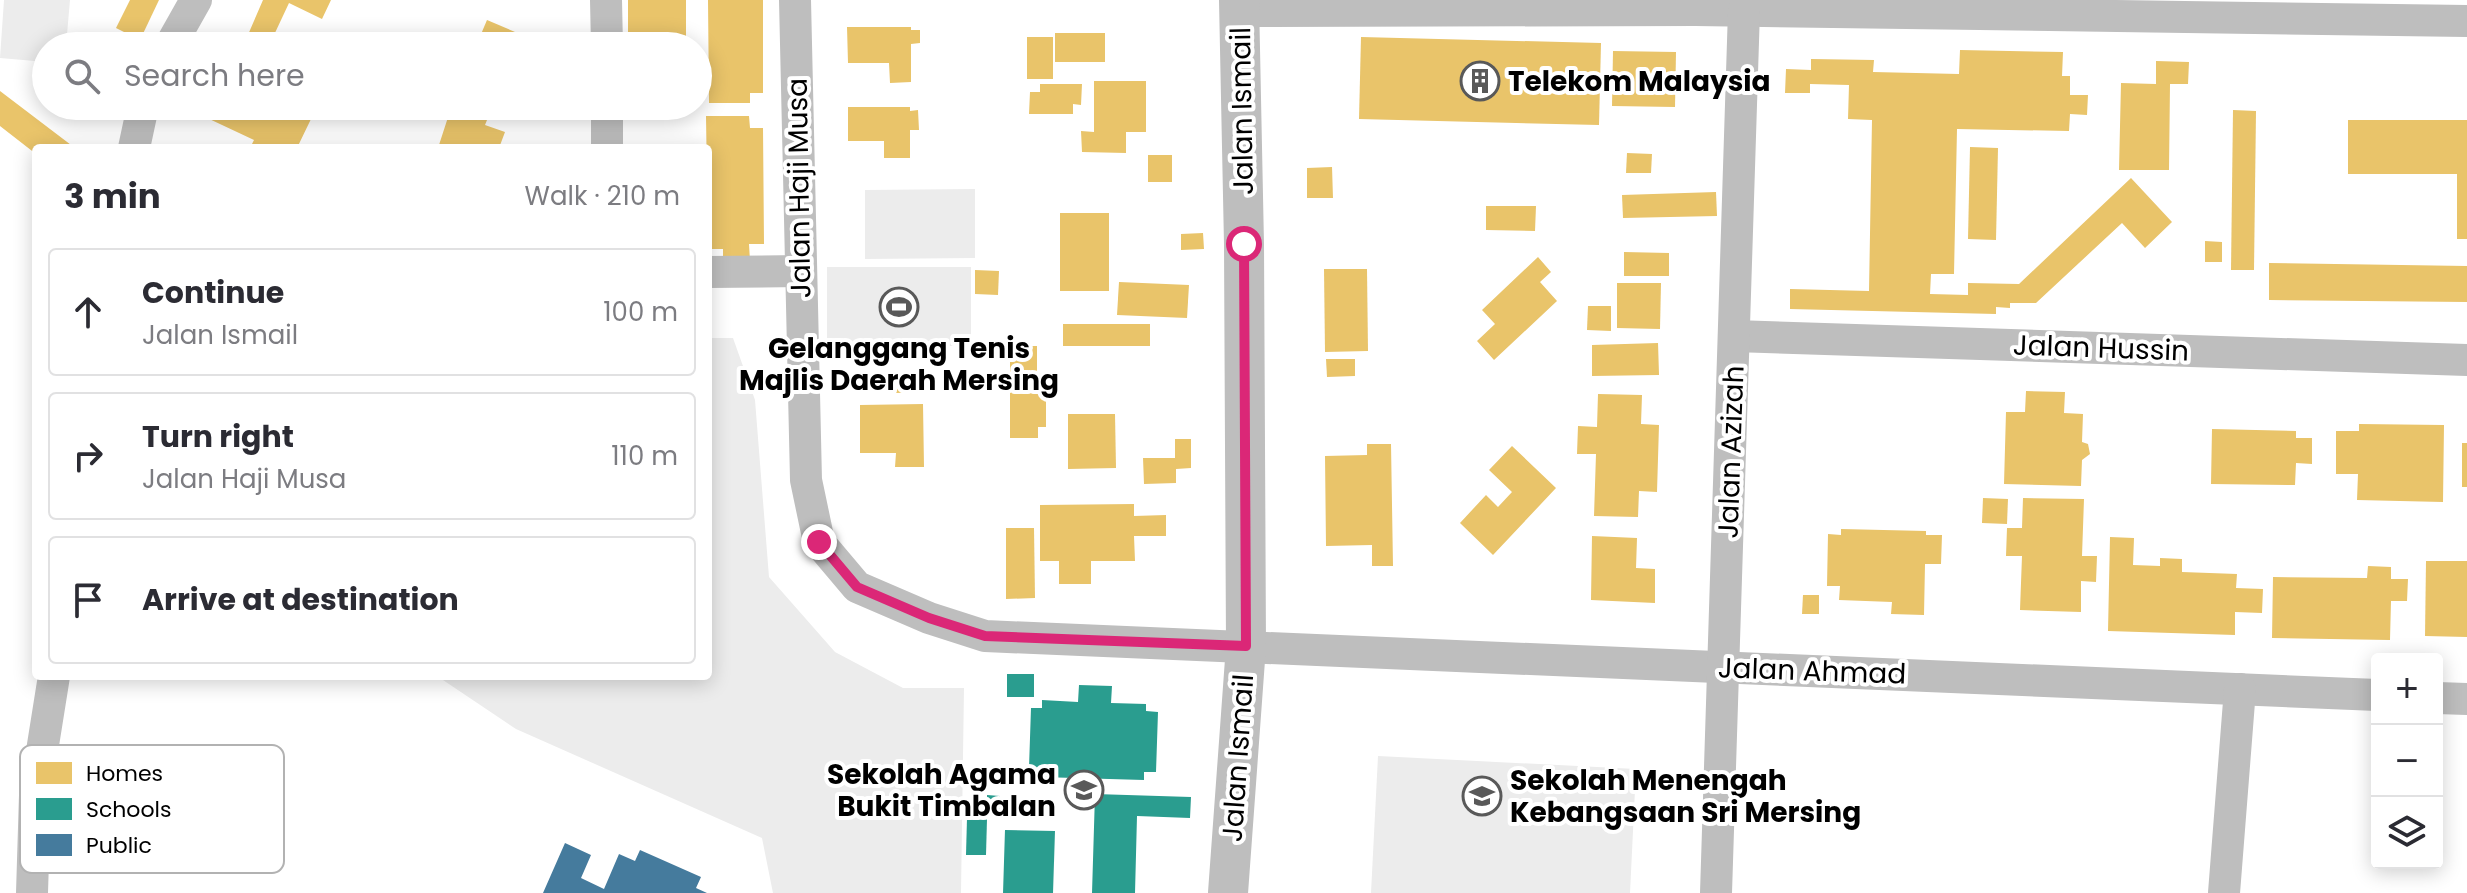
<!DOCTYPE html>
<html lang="en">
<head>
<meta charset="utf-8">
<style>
	body { margin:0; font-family:Poppins,sans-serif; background:#f7f7f7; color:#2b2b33 }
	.controls { position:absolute; right:24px; bottom:24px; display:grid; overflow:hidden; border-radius:8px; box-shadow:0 4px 20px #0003 }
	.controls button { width:72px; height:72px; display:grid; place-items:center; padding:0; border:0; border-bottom:2px solid #e1e1e2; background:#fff; color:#2b2b33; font:40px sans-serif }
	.stop { position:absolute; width:24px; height:24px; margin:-18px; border:6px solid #db2777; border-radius:50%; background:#fff }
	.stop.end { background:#db2777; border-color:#fff; box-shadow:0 2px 8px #0008 }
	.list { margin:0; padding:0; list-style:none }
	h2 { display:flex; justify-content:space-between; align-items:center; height:104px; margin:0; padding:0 32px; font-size:34px }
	h2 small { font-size:26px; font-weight:400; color:#7c7c81 }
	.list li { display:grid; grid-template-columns:52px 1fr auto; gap:24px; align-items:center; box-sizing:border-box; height:128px; margin:0 16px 16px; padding:0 16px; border:2px solid #e1e1e2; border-radius:8px }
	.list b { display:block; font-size:30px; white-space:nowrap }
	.list p { margin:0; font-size:26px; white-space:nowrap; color:#7c7c81 }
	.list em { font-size:26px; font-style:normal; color:#7c7c81 }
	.icon { flex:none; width:44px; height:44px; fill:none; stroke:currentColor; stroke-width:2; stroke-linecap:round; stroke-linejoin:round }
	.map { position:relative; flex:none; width:2467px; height:893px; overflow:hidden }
	.search { position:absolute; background:#fff; box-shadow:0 4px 20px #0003; left:32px; top:32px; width:680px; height:88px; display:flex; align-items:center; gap:20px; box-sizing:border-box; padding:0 28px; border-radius:44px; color:#7c7c81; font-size:30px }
	.panel { position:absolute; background:#fff; box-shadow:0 4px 20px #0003; left:32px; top:144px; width:680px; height:536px; border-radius:8px }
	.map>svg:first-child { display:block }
	.green { fill:#ececec }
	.homes { fill:#e9c46a }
	.schools { fill:#2a9d8f }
	.public { fill:#457b9d }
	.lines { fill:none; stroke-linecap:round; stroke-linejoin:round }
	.minor { stroke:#bebebe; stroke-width:32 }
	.tertiary { stroke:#bebebe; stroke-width:40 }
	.route { stroke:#db2777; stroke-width:10 }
	.labels { text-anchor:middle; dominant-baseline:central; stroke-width:8; stroke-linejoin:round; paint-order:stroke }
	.poi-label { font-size:28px; font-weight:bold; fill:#000; stroke:#fff; text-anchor:start }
	.street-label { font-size:28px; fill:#000; stroke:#fff }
	.key { fill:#fff; stroke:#b2b2b2; stroke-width:2 }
	.key-label { font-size:22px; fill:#000 }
</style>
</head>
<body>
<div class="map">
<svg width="2467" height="893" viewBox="0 0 2467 893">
	<rect width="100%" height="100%" fill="#fff"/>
	<g class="green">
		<path d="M4,0H70L66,46H46V62L0,58Z"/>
		<path d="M975,189V258L865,259V190Z"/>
		<rect x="827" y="267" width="144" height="79"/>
		<path d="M708,338H733L755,400L769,577L835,652L903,688H964L961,893H773L762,838L516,729L437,676H708Z"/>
		<path d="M1378,756L1636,769L1630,893H1371Z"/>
	</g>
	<g class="homes">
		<path d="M130,0H159L140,40L116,28Z"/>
		<path d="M263,0H331L322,19L289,3L274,35L297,46H249L244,44Z"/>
		<rect x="628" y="0" width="58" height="46"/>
		<path d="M708,0H763V93H750V103H709Z"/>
		<path d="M487,20L522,35L517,46H476Z"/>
		<path d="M847,27H911V30H920V43L911,44V82L890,83L889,63H848Z"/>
		<rect x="1055" y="33" width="50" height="29"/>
		<rect x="1027" y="37" width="26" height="42"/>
		<path d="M1361,37L1601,43L1599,125L1359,119Z"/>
		<path d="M1960,50L2063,52L2062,76H2070V95H2088L2087,115L2070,114L2069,131L1957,129L1954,274H1931L1930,294L1968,295V283L2019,284L2131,178L2172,222L2145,248L2122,223L2036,303H2010V308L1996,307V314L1790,309V289L1869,291L1872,120L1848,119L1849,85L1810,84V93H1785L1786,69L1811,70V59L1874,60L1873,72L1959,74Z"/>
		<path d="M1613,51L1676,52L1675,107L1612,106Z"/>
		<path d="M2156,61L2189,62L2188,84H2170L2169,170H2119L2121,83L2156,84Z"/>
		<path d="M1094,81H1146V132H1126V153L1082,152L1081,131L1094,132Z"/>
		<path d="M1040,84H1082L1081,105L1073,104V114H1029L1030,92H1040Z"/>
		<path d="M0,91L75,148H36V154L0,126Z"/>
		<path d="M190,106H283L311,119L297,148H250L254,140L188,109Z"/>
		<path d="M848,107H910V111L918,110L919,130H910V158H884V141H848Z"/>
		<path d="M451,108L487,120L485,125L505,132L499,148H438Z"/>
		<path d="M2233,110L2256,111L2254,270H2231Z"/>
		<path d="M706,116H749L750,128H763L764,244H749L750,261H723V249H708Z"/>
		<path d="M2348,120H2467V239H2457V174H2348Z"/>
		<path d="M1970,147L1998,148L1996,240L1968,239Z"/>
		<path d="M1627,153L1652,154L1651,173H1626Z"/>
		<rect x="1148" y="155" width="24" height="27"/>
		<path d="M1332,167L1333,198H1307V168Z"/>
		<path d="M1716,192L1717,216L1623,218L1622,195Z"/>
		<path d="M1486,206H1536L1535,231L1486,230Z"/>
		<rect x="1060" y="213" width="49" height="78"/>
		<path d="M1203,233L1204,249L1181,250V234Z"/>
		<path d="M2205,241L2222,242V262H2205Z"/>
		<path d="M1624,252L1669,253V276H1624Z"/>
		<path d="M1538,257L1551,272L1540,282L1557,301L1494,360L1477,341L1495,324L1482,310Z"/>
		<path d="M2269,263L2467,266V302L2269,300Z"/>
		<path d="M1324,269H1367L1368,351L1325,352Z"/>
		<path d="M975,270L999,271L998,295L975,294Z"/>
		<path d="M1119,282L1189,285L1187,318L1117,315Z"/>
		<path d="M1617,283H1661L1660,329L1617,328Z"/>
		<path d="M1588,306H1611V331L1587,330Z"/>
		<rect x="1063" y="324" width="87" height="22"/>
		<path d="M1658,343L1659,375L1592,376V345Z"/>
		<path d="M1010,346H1037V373H1046V427H1038V438H1010Z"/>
		<path d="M1326,359H1355V376L1327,377Z"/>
		<path d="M895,372H924V392L896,393Z"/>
		<path d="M2026,391L2065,392L2064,413L2083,414L2082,442L2088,444L2090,454L2082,460L2081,486L2004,484L2006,412H2025Z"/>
		<path d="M1598,394L1642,395L1641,424L1659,425L1657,492L1639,491L1638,517L1594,516L1596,454H1577L1578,426L1597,427Z"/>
		<path d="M923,404L924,467H895L896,453H860V405Z"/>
		<path d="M1068,414H1115L1116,468L1068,469Z"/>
		<path d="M2359,424L2444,425L2443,502L2357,500L2358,474H2336V431H2359Z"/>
		<path d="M2212,429L2296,431V438H2312V464L2296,463L2295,485L2211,484Z"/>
		<path d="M1175,439H1191V468L1176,469V483L1144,484L1143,458H1175Z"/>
		<rect x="2462" y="443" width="5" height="44"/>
		<path d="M1367,444H1391L1393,566H1372V545L1326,546L1325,456L1367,455Z"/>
		<path d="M1512,446L1556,488L1493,555L1460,523L1486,495L1498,507L1512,492L1489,470Z"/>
		<path d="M1983,498L2008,499L2007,524L1982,523Z"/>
		<path d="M2023,498L2084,499L2082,556H2097L2096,582L2081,581V612L2020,610L2022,556H2006L2007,528H2022Z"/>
		<path d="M1134,504V516L1166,515V536H1134L1135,561H1091V584H1059V561H1040V505Z"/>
		<path d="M1006,528H1034L1035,598L1006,599Z"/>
		<path d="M1841,529L1926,531V535H1942L1941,564H1925L1924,615L1891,614L1892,602L1839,600L1840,586H1827L1828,534L1841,535Z"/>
		<path d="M1592,536L1637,538L1636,568L1655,569V603L1591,600Z"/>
		<path d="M2110,537L2134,538L2133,565L2160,566V558L2182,559V572L2237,574L2236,588L2263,589L2262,613L2235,612V635L2108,631Z"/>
		<path d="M2426,561H2467V637L2425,636Z"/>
		<path d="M2368,566L2391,567V579H2408L2407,601H2391L2390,640L2272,638L2273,577L2367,578Z"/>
		<path d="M1803,595H1819V614H1802Z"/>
	</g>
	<g class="schools">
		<rect x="1007" y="674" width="27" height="23"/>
		<path d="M1079,685L1112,686L1111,703L1146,704V711L1158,712L1156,772H1144V780L1040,777V768H1029L1031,708H1042V700L1078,702Z"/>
		<path d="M1095,794L1191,797L1190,818L1137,816L1135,893H1092Z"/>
		<path d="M987,795L1000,796V813L987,812Z"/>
		<path d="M967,818L987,819L986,855H966Z"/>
		<path d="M1005,830L1055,831L1053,893H1003Z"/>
	</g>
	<path class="public" d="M565,843L591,855L581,878L604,889L619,854L635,861L640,850L701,877L696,888L707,893H543Z"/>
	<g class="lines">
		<g class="minor">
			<path d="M606,0L607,46"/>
			<path d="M795,0L806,480L819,542L857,587L929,618L985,636L2377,695"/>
			<path d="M1240,11L1695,10L2467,21"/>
			<path d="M170,46L196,0"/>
			<path d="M607,106V148"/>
			<path d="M134,148L143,106"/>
			<path d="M708,272L801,271"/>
			<path d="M1734,336L2467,360"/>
			<path d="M2437,698L2467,699"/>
			<path d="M32,893L35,795L54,676"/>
			<path d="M1716,893L1744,10"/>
			<path d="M2224,893L2240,689"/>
		</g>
		<path class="tertiary" d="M1228,893L1246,646L1244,244L1239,0"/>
	</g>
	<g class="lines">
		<path class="route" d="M819,542L857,587L929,618L985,636L1246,646L1244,244"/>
	</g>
	<defs>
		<g id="building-ring" transform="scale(2)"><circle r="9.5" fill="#fff" stroke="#595959" stroke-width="1.5"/><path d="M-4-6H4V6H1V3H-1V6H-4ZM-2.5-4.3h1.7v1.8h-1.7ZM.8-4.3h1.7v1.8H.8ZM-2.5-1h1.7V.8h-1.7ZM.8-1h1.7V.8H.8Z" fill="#595959"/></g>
		<g id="stadium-ring" transform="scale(2)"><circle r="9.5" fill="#fff" stroke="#595959" stroke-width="1.5"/><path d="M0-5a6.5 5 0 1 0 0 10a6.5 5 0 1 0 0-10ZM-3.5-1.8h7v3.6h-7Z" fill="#595959"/></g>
		<g id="school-ring" transform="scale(2)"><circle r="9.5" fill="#fff" stroke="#595959" stroke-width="1.5"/><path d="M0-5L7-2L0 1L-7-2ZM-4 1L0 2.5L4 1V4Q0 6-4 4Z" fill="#595959"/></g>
	</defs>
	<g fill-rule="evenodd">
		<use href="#building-ring" x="1480" y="81"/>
		<use href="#stadium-ring" x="899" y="307"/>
		<use href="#school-ring" x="1084" y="790"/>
		<use href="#school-ring" x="1482" y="796"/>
	</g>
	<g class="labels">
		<g class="poi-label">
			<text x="1508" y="81">Telekom Malaysia</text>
			<text x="899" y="348" text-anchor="middle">Gelanggang Tenis<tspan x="899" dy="32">Majlis Daerah Mersing</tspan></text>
			<text x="1056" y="774" text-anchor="end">Sekolah Agama<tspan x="1056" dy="32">Bukit Timbalan</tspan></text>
			<text x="1510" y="780">Sekolah Menengah<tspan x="1510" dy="32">Kebangsaan Sri Mersing</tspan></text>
		</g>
		<g class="street-label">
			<text transform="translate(1242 111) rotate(-91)">Jalan Ismail</text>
			<text transform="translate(799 188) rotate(-91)">Jalan Haji Musa</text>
			<text transform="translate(2101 348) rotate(2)">Jalan Hussin</text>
			<text transform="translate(1731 452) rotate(-88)">Jalan Azizah</text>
			<text transform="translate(1812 671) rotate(2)">Jalan Ahmad</text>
			<text transform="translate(1238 758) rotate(-86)">Jalan Ismail</text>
		</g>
	</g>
	<rect x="20" y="745" width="264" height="128" rx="12" class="key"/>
	<rect x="36" y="762" width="36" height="22" fill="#e9c46a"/>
	<rect x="36" y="798" width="36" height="22" fill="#2a9d8f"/>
	<rect x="36" y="834" width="36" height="22" fill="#457b9d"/>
	<g class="key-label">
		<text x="86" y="781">Homes</text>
		<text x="86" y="817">Schools</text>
		<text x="86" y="853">Public</text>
	</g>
</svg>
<div class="controls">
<button>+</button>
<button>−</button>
<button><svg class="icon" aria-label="layers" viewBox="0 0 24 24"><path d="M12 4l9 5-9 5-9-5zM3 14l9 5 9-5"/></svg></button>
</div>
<div class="stop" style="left:1244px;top:244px"></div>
<div class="stop end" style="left:819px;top:542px"></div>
<div class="search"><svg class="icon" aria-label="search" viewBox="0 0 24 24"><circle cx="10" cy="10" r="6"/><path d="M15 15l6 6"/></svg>Search here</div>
<section class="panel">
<h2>3 min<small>Walk · 210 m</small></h2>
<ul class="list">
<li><svg class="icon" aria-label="ahead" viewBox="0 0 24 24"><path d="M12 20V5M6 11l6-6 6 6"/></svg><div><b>Continue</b><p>Jalan Ismail</p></div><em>100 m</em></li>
<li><svg class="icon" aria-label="right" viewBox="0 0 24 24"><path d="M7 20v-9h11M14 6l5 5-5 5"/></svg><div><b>Turn right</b><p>Jalan Haji Musa</p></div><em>110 m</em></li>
<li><svg class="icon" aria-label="arrive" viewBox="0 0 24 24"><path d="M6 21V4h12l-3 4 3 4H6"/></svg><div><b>Arrive at destination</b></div></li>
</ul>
</section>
</div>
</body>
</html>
